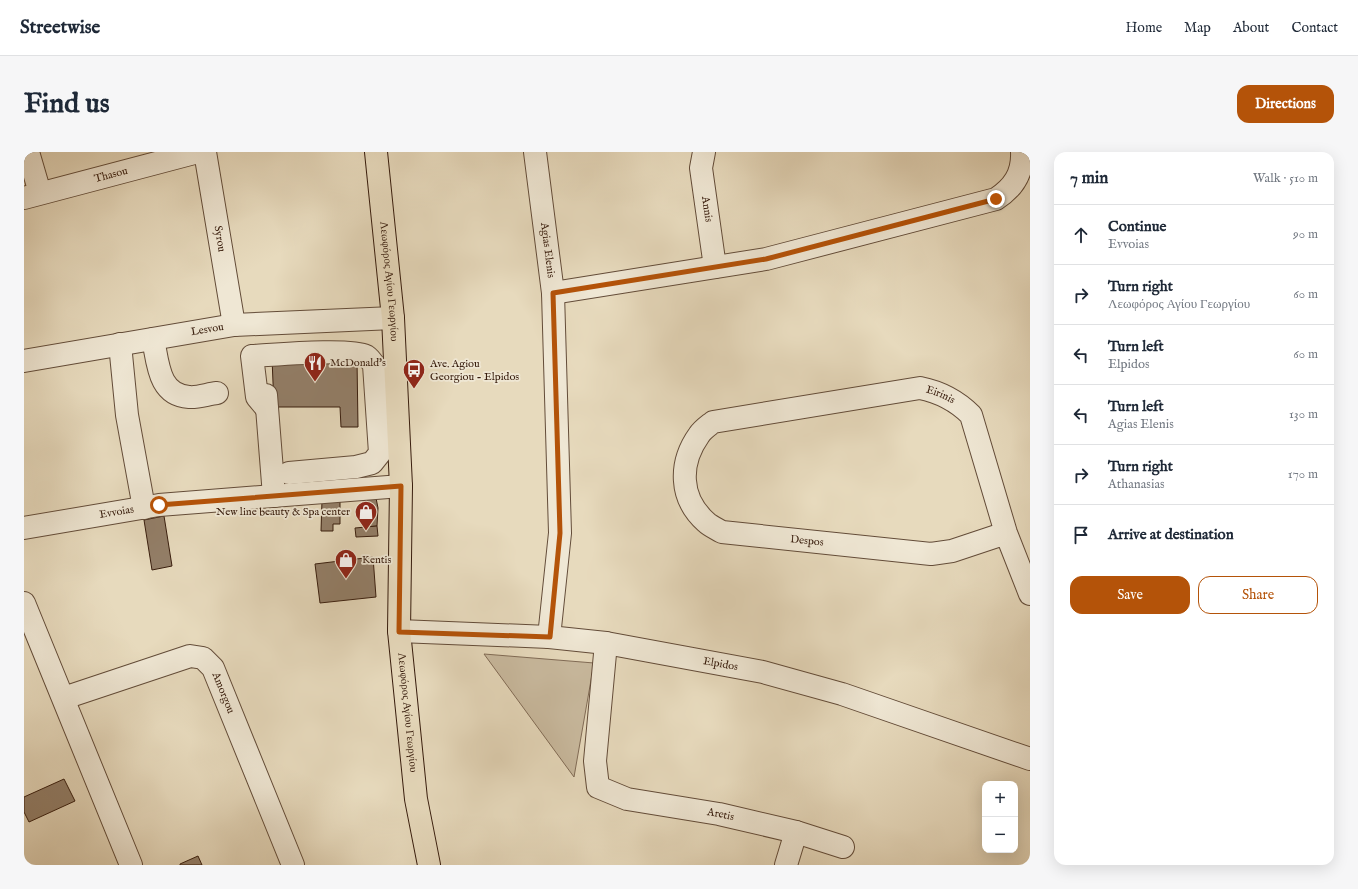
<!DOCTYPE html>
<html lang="en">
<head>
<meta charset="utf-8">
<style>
	body { margin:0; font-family:"IM FELL English",serif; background:#f6f6f7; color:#1f2937 }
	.controls { position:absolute; right:12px; bottom:12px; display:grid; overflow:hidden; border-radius:8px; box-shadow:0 4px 16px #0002 }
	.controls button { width:36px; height:36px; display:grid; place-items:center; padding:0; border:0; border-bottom:1px solid #e0e1e3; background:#fff; color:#1f2937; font:20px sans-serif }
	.stop { position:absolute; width:12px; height:12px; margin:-9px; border:3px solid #b45309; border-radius:50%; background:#fff }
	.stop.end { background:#b45309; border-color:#fff; box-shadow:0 1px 4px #0008 }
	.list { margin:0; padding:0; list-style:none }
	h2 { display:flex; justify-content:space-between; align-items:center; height:52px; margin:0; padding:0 16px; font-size:17px }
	h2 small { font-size:13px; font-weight:400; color:#747a83 }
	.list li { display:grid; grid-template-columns:26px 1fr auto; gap:12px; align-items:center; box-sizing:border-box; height:60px; padding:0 16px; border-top:1px solid #e0e1e3 }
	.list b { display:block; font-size:15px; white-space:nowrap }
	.list p { margin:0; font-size:13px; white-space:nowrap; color:#747a83 }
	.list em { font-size:13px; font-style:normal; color:#747a83 }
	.actions { display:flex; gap:8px; padding:12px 16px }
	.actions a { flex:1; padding:9px 0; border:1px solid #b45309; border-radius:12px; text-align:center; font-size:14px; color:#b45309 }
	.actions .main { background:#b45309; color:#fff }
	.icon { flex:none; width:22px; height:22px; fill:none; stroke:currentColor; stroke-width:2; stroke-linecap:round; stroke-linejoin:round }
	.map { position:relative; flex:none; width:1006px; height:713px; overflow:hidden; border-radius:12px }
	header { display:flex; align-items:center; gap:24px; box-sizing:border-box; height:56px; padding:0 20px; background:#fff; border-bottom:1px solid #e0e1e3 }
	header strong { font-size:19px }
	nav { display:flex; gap:22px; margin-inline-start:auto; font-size:14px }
	.intro { display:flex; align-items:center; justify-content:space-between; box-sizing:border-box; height:96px; padding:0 24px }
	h1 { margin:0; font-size:28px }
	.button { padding:10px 18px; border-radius:12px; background:#b45309; color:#fff; font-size:14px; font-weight:700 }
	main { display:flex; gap:24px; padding:0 24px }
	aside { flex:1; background:#fff; border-radius:12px; box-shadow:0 4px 16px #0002 }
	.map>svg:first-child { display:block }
	.green { fill:#c9ba9f; stroke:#806b56 }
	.building { fill:#937f69; stroke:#371c0d }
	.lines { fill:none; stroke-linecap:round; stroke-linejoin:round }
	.minor-casing { stroke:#634c39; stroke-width:24 }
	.major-casing { stroke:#371c0d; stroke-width:24 }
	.minor { stroke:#efe7d4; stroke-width:22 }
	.major { stroke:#e7dabd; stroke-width:22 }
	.route { stroke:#b45309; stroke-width:5 }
	.labels { text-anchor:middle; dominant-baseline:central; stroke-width:3.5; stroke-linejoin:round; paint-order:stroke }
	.street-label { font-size:11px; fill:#371c0d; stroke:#efe7d4 }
	.poi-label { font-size:11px; fill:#371c0d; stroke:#efe7d4; text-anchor:start }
</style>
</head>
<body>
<header>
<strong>Streetwise</strong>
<nav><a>Home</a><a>Map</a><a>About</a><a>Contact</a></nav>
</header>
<div class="intro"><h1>Find us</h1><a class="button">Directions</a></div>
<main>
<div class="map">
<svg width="1006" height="713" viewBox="0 0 1006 713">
	<rect width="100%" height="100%" fill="#e7dabd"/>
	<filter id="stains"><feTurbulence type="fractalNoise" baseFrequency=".005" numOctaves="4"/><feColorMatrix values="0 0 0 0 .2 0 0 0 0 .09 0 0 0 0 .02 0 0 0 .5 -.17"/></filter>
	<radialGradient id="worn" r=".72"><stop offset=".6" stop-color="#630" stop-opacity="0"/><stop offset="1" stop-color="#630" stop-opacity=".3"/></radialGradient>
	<path class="green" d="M460,502L570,511L550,625Z"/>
	<g class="building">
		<path d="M248,206L333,208L334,275H317L316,255H250Z"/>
		<path d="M341,346H352L354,356L353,374L341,375Z"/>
		<path d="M298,348H316V372H309V379H297Z"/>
		<path d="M140,364L148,414L128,418L120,368Z"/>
		<path d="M353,374L354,384L332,385L331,376Z"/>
		<path d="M349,405L352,445L296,451L291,412Z"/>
		<path d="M40,627L51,649L5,670L0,660V645Z"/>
		<path d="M174,704L178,713H156V712Z"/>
	</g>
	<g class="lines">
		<g class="minor-casing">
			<g id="minor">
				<path d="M4,0L16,41"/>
				<path id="s1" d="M181,0L210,173"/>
				<path id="s2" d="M511,0L529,141L536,381L525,485"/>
				<path id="s3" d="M680,0L677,16L691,115"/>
				<path id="s4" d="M0,46L174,0"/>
				<path d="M529,141L742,107L972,47C989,36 999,22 998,0"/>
				<path d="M129,187C134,210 134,243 165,245C173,246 184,242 193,241"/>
				<path d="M96,192L103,263L120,356"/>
				<path id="s5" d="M0,209L210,173L369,166"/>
				<path d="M242,243L250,344"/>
				<path d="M243,257L233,245L228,204C249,203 326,196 342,204C345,206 348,210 350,213L356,301L348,311L332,315L265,321"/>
				<path id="s6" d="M0,376L135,353L377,334"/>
				<path id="s7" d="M982,381L928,399L907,402L698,380C693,377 686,374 682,370C655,346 655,311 675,283C678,278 684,274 689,270L896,236C916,240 932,248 947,263L982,381L1006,442"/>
				<path d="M0,451L107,713"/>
				<path id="s8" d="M375,479L525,485L582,491L739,520L818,542L1006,607"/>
				<path id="s9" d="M582,491L571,609L574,635L603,647L695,662L772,680L819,695"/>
				<path id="s10" d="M40,546L166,504L179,506L189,516L269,713"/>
				<path d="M762,713L772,680"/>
			</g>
		</g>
		<g class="major-casing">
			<g id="major">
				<path id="s11" d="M352,0L369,166L377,334L375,479L392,647L405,713"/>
			</g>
		</g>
		<use href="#minor" class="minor"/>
		<use href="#major" class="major"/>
	</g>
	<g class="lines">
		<path class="route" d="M135,353L377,334L375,480L526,485L536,381L529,141L742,107L972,47"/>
	</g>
	<defs>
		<g id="restaurant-pin" transform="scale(1.15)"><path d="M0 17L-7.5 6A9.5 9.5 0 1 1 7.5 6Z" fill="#8f2418" stroke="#efe7d4"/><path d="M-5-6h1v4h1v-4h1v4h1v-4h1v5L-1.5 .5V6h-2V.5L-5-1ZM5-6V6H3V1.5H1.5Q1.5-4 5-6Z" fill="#fff"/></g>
		<g id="bus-pin" transform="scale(1.15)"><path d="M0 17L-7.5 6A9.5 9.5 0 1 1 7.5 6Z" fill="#8f2418" stroke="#efe7d4"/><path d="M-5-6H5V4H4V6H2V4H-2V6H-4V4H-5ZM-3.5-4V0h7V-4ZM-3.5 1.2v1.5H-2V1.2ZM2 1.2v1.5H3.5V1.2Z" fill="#fff"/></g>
		<g id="shop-pin" transform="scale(1.15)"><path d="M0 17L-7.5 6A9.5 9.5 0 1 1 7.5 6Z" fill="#8f2418" stroke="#efe7d4"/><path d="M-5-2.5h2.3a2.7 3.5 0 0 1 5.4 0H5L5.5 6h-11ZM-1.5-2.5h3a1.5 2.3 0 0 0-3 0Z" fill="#fff"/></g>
	</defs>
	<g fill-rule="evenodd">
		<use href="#restaurant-pin" x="291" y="211"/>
		<use href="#bus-pin" x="390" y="218"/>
		<use href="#shop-pin" x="342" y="360"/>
		<use href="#shop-pin" x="322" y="408"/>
	</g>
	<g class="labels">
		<g class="street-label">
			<text stroke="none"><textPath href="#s4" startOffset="90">Thasou</textPath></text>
			<text stroke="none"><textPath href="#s3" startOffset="58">Annis</textPath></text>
			<text stroke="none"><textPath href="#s1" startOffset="88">Syrou</textPath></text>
			<text stroke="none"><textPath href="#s2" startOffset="99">Agias Elenis</textPath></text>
			<text stroke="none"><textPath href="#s11" startOffset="130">Λεωφόρος Αγίου Γεωργίου</textPath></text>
			<text stroke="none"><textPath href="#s5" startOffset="186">Lesvou</textPath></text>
			<text stroke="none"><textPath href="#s7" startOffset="654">Eirinis</textPath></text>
			<text stroke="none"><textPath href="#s6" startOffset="94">Evvoias</textPath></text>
			<text transform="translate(783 389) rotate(6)">Despos</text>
			<text stroke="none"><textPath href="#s8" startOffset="324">Elpidos</textPath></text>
			<text stroke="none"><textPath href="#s10" startOffset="187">Amorgou</textPath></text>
			<text stroke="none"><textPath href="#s11" startOffset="562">Λεωφόρος Αγίου Γεωργίου</textPath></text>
			<text stroke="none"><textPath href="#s9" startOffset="271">Aretis</textPath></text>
		</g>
		<g class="poi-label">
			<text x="306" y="211">McDonald's</text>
			<text x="406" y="212">Ave. Agiou<tspan x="406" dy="13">Georgiou - Elpidos</tspan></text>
			<text x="326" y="360" text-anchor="end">New line beauty &amp; Spa center</text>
			<text x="338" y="408">Kentis</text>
		</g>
	</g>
	<rect width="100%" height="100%" filter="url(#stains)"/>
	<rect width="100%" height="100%" fill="url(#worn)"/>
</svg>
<div class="controls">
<button>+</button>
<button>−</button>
</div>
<div class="stop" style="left:135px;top:353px"></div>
<div class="stop end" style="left:972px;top:47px"></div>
</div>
<aside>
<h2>7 min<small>Walk · 510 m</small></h2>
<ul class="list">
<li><svg class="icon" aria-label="ahead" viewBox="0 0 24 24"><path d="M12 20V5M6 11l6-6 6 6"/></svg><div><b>Continue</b><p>Evvoias</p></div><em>90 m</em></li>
<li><svg class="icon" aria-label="right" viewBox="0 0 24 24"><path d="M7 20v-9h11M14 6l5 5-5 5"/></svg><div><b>Turn right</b><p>Λεωφόρος Αγίου Γεωργίου</p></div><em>60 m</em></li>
<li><svg class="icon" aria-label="left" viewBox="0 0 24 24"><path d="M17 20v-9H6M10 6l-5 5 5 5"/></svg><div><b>Turn left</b><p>Elpidos</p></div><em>60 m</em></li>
<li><svg class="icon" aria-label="left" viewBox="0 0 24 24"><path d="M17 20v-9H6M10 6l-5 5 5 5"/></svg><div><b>Turn left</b><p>Agias Elenis</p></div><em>130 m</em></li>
<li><svg class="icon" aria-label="right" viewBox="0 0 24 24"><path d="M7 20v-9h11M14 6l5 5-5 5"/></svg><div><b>Turn right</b><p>Athanasias</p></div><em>170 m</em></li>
<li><svg class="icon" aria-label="arrive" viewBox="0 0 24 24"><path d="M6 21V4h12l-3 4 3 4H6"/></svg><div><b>Arrive at destination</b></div></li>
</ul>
<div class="actions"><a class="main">Save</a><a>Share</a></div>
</aside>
</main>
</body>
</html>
